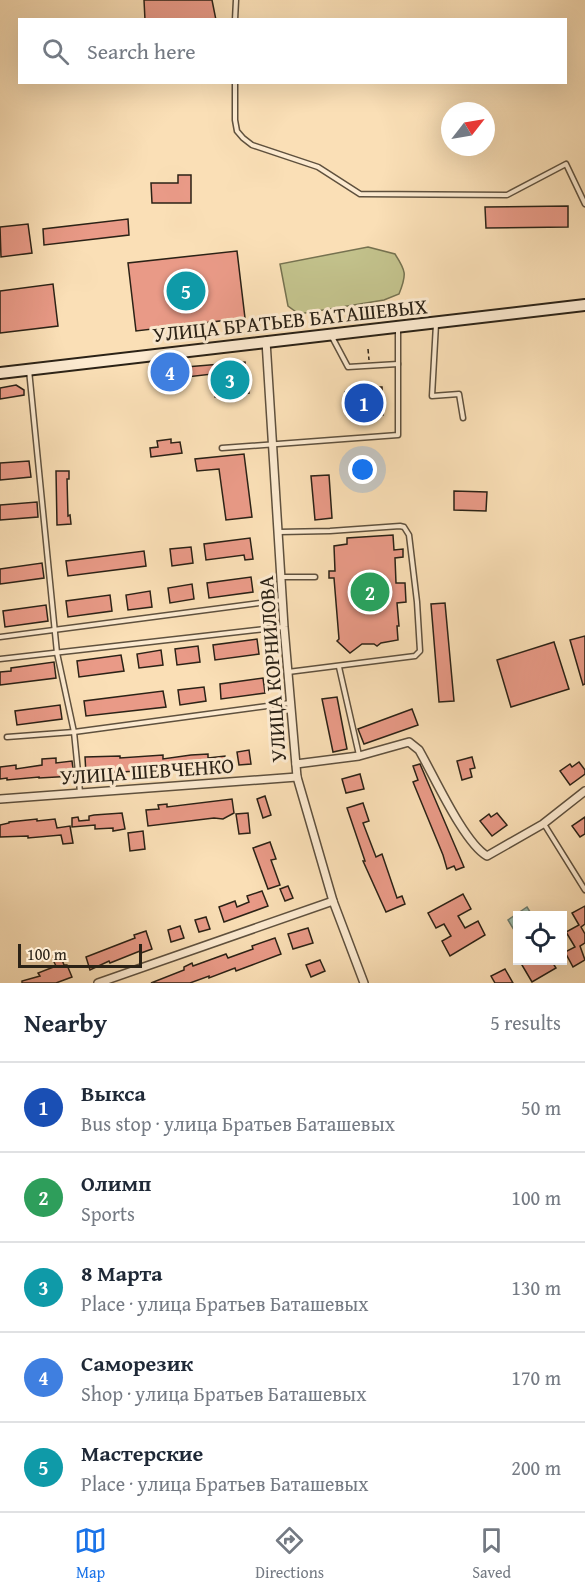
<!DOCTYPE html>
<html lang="en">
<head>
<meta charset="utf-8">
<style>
	body { margin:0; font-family:"Gentium Book Plus",serif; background:#f6f6f7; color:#1f2937 }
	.controls { position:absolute; right:18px; bottom:18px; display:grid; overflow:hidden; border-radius:0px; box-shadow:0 6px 24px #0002 }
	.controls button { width:54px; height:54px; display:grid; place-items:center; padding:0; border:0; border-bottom:2px solid #e0e1e3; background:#fff; color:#1f2937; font:30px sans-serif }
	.compass { position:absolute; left:441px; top:102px; width:54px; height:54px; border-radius:50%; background:#fff; box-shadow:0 6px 24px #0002; rotate:59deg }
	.scale { position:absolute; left:18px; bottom:15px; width:124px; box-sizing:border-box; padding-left:6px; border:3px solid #2b2216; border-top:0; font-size:16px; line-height:21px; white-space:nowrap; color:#2b2216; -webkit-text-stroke:4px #fcead0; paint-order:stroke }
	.you { position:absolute; left:363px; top:470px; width:21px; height:21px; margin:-15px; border:4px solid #fff; border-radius:50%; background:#1a73e8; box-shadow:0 0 0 9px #1a73e833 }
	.badge { display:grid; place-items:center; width:39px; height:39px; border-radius:50%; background:#1a73e8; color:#fff; font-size:20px; font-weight:700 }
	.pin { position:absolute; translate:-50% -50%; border:3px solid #fff; box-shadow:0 2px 6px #0006 }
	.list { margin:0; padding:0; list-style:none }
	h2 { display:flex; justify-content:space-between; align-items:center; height:78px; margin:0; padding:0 24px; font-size:26px }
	h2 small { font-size:20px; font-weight:400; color:#747a83 }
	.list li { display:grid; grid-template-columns:39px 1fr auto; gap:18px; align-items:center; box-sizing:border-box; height:90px; padding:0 24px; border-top:2px solid #e0e1e3 }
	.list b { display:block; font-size:22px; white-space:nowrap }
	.list p { margin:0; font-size:20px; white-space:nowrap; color:#747a83 }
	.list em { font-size:20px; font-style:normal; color:#747a83 }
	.icon { flex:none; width:33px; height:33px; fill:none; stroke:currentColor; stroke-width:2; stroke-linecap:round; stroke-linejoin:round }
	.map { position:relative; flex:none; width:585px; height:983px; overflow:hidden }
	.search { position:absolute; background:#fff; box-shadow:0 6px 24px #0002; left:18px; right:18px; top:18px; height:66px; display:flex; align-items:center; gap:15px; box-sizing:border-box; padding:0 21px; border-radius:0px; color:#747a83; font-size:22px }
	.sheet { height:528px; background:#fff }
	nav { display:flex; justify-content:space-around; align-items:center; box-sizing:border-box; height:84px; border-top:2px solid #e0e1e3; background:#fff; font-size:16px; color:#747a83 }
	nav a { display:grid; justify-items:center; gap:3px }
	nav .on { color:#1a73e8 }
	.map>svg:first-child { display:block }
	.green { fill:#c2c18b; stroke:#767250; stroke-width:1.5 }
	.water { fill:#9ebdad; stroke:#707f71; stroke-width:1.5 }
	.building { fill:#e99a87; stroke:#2b2216; stroke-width:1.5 }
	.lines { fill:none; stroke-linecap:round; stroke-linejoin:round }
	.lane-casing { stroke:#5f513e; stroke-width:7 }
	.street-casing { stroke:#5f513e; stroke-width:10 }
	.secondary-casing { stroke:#2b2216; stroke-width:14 }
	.path { stroke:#2b2216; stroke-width:1.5; stroke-dasharray:4.5 3; stroke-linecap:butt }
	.lane { stroke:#fcead0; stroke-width:4 }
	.street { stroke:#fcead0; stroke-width:7 }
	.secondary { stroke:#fcead0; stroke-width:10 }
	.labels { text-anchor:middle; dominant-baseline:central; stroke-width:6; stroke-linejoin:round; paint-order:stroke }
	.street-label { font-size:21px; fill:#2b2216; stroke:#fcead0 }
</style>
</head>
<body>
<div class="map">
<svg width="585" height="983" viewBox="0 0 585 983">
	<rect width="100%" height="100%" fill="#fadfb6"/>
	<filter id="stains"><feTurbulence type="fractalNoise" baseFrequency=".00333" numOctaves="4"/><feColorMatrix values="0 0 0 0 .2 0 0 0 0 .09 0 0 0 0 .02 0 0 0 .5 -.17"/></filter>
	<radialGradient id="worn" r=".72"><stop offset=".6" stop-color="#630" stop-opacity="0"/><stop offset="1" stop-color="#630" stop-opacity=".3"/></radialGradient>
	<path class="green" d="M368,247L395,254C406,271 407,274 399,294L384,300L299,314L288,306L280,264Z"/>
	<path class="water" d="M527,907L532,915H518L517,935L508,920Z"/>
	<g class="building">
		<path d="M144,0H212L216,20H145Z"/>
		<path d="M178,175H191V203H152L151,183H178Z"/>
		<path d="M568,206V227L486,228L485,207Z"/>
		<path d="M128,219L129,235L44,245L43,229Z"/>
		<path d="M28,224L32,253L1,257L0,227Z"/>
		<path d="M237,251L245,318L136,331L128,263Z"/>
		<path d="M53,284L58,326L0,333V291Z"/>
		<path d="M245,362L249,393L215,397L212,374L152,381L150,370Z"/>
		<path d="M16,385L24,390V395L0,399V388Z"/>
		<path d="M367,387H382L383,415L368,416V413L346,415L345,392L367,391Z"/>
		<path d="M171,439V443L180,442L182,453L151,457L150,448L158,447L157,441Z"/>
		<path d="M244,454L252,517L226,520L219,469L197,471L195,459Z"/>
		<path d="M29,461L31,477L0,480V463Z"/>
		<path d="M56,471H69V479H67L68,516L70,515L71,524L57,525Z"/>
		<path d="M329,475L332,518L315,520L311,476Z"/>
		<path d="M454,491L487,492L486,511L454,510Z"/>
		<path d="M37,502L38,517L0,520V505Z"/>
		<path d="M393,535L394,550L403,549V557L395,558L396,583H405L406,602L397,603L399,626H397L398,640L381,643L377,646L374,644H362L350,653L337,641L339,639L334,578H329V571H335L334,546L347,544V538Z"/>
		<path d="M250,538L253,559L245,560L244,555L206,560L204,544Z"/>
		<path d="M191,547L193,563L172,566L170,549Z"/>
		<path d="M144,551L146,566L68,576L66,561Z"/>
		<path d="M42,563L44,578L0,584V569Z"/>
		<path d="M251,577L253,592L209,598L207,583Z"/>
		<path d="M192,584L194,599L170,603L168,588Z"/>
		<path d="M150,591L152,607L128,610L126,595Z"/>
		<path d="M110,595L112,611L68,617L66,601Z"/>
		<path d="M445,603L454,701L439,702L431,604Z"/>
		<path d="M46,605L48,621L5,627L3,611Z"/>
		<path d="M585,636V684L583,685L570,640Z"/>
		<path d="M257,639L259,654L215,660L213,645Z"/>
		<path d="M554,642L569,689L511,707L497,660Z"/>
		<path d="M198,646L200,662L177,665L175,649Z"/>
		<path d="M161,650L163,665L139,668L137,654Z"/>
		<path d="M121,655L124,671L79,677L77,661Z"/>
		<path d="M54,662L56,678L0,685V672L11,671V668Z"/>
		<path d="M263,678L265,693L221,699L220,684Z"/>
		<path d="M204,687L206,701L180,705L178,690Z"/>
		<path d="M163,691L166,707L86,716L84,701Z"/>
		<path d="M337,697L347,749L333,752L322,699Z"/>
		<path d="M60,705L62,719L17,725L15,711Z"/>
		<path d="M412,709L418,725L364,744L358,729Z"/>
		<path d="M249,750L251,764L239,765L237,752Z"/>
		<path d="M208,754V758L225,756L226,766L195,771L181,772V770L138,773V771L86,774L85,757L120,756V758L163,755V759L191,755Z"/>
		<path d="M472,757L475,768L470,769L472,777L462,780L457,761Z"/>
		<path d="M56,758V763L72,761L74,776L39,778V777L7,780V778L0,779V767L16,765V769L42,765V759Z"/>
		<path d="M579,762L585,770V774L570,785L560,771L570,764L572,767Z"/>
		<path d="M420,764L464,867L456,870L454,866L447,869L443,855L413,782L418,780L413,766Z"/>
		<path d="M360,774L364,789L346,793L342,779Z"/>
		<path d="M265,796L271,815L263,818L257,799Z"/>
		<path d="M232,799L234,813L223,819L214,818L148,826L146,810L159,809L158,805L167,804V807Z"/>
		<path d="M363,803L369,821L363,823L376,857L382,854L397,898L402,896L405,904L386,912L363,861H365L347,808Z"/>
		<path d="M122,813L125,829L113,831V828L95,829V825L72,827V818L78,817L79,821L89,820V816L94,815Z"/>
		<path d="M248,813L250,833L239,834L236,814Z"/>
		<path d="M497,813L507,825L492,836L480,821L489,814L491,817Z"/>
		<path d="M585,817V834L580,837L572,826Z"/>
		<path d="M37,819V821L55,819L57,828L70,826L73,843L63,844L61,835L28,838V836L0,837V825L9,823V822Z"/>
		<path d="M143,831L145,849L130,851L128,833Z"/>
		<path d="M270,842L276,859L271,860L280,885L268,889L253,848Z"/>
		<path d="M288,886L293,898L285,901L280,889Z"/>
		<path d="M262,891L268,906L224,922L219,907L235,901L237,907L249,902L247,896Z"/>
		<path d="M463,894L471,909L458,916L465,928L478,921L485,935L450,956L442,941L451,936L444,924L436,928L428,913Z"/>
		<path d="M585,906V924L581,927L585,934V943L580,946L585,960L573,967L565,952L575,947L566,932L579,925L572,913Z"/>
		<path d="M206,917L210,929L199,932L195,920Z"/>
		<path d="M180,926L184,938L171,942L168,930Z"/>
		<path d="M308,928L313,943L293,949L288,934Z"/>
		<path d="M146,931L152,949L141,953L140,951L110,963L109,961L90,970L86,957L135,938L134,935Z"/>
		<path d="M275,938L281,954L252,965L236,971L235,968L209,978V976L190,983H151L184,970V967L192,963L193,966L226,954L228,958L253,949L252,946Z"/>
		<path d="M61,957L64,965H67L72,977L56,983H22V981L40,976L38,973L56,966L53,960Z"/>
		<path d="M320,960L325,971L311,977L306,965Z"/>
		<path d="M519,960H551L556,968L532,982Z"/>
		<path d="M505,969L513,983H495L491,976Z"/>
	</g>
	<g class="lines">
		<g class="lane-casing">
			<g id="lane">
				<path d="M235,20L236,0"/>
				<path d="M235,82V120L237,131L243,138L252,145L318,167L360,194L507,195L566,164L585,204"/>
				<path d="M436,324L432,396L459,394L463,418"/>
				<path d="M331,335L348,367L398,364"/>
				<path d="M29,370L57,653L74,732L80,792"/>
				<path d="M222,448L398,435V328"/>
				<path d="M279,532L330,531L400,526L404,527L409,535L417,602L420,651L415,656L288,672"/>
				<path d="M281,577H315"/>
				<path d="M0,637L282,600"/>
				<path d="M0,659L283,627"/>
				<path d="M339,667L359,755"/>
				<path d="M7,737L74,732L290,703"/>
				<path d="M544,824L585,890"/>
			</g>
		</g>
		<g class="street-casing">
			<g id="street">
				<path d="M266,341L284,627L297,777L333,901L364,983"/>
				<path d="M296,764L359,756L409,742L419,750C434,776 464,843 487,856L543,824L585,791"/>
				<path d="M0,799L297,777"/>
				<path d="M98,983L333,901"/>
			</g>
		</g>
		<g class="secondary-casing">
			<path id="secondary" d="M0,373L585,305"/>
		</g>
		<path class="path" d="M368,349L369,360"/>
		<use href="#lane" class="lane"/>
		<use href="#street" class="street"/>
		<use href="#secondary" class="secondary"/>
	</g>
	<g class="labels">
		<g class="street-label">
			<text transform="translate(290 320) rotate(-6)">УЛИЦА БРАТЬЕВ БАТАШЕВЫХ</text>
			<text transform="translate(272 669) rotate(-94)">УЛИЦА КОРНИЛОВА</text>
			<text transform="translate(147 771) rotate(-4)">УЛИЦА ШЕВЧЕНКО</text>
		</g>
	</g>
	<rect width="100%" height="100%" filter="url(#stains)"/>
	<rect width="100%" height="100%" fill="url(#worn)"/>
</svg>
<div class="controls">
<button><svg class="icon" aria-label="locate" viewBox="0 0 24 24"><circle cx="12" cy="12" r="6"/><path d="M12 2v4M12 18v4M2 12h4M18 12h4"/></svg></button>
</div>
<svg class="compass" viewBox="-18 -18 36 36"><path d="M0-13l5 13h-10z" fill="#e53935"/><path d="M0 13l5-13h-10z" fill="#747a83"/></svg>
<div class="scale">100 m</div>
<div class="you"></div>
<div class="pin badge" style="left:364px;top:403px;background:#1a4fb4">1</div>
<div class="pin badge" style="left:370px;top:592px;background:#2e9e5b">2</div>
<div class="pin badge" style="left:230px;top:380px;background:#0f9aa8">3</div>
<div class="pin badge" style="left:170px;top:372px;background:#3f7fe0">4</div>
<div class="pin badge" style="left:186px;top:291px;background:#0f9aa8">5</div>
<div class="search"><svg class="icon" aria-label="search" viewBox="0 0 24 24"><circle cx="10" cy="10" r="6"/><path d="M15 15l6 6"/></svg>Search here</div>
</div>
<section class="sheet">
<h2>Nearby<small>5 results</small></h2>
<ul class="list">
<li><span class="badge" style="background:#1a4fb4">1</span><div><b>Выкса</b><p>Bus stop · улица Братьев Баташевых</p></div><em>50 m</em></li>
<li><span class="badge" style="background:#2e9e5b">2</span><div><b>Олимп</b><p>Sports</p></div><em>100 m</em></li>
<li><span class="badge" style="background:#0f9aa8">3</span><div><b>8 Марта</b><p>Place · улица Братьев Баташевых</p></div><em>130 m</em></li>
<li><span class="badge" style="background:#3f7fe0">4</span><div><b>Саморезик</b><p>Shop · улица Братьев Баташевых</p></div><em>170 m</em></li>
<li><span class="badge" style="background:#0f9aa8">5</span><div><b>Мастерские</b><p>Place · улица Братьев Баташевых</p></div><em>200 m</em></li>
</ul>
</section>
<nav>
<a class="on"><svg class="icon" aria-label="map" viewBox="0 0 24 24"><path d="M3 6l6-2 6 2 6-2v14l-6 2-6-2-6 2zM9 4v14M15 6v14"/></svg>Map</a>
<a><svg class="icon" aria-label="directions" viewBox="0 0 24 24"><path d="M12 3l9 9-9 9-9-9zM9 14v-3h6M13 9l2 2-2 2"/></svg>Directions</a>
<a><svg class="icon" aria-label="saved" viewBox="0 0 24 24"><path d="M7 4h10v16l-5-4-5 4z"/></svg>Saved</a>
</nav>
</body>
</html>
